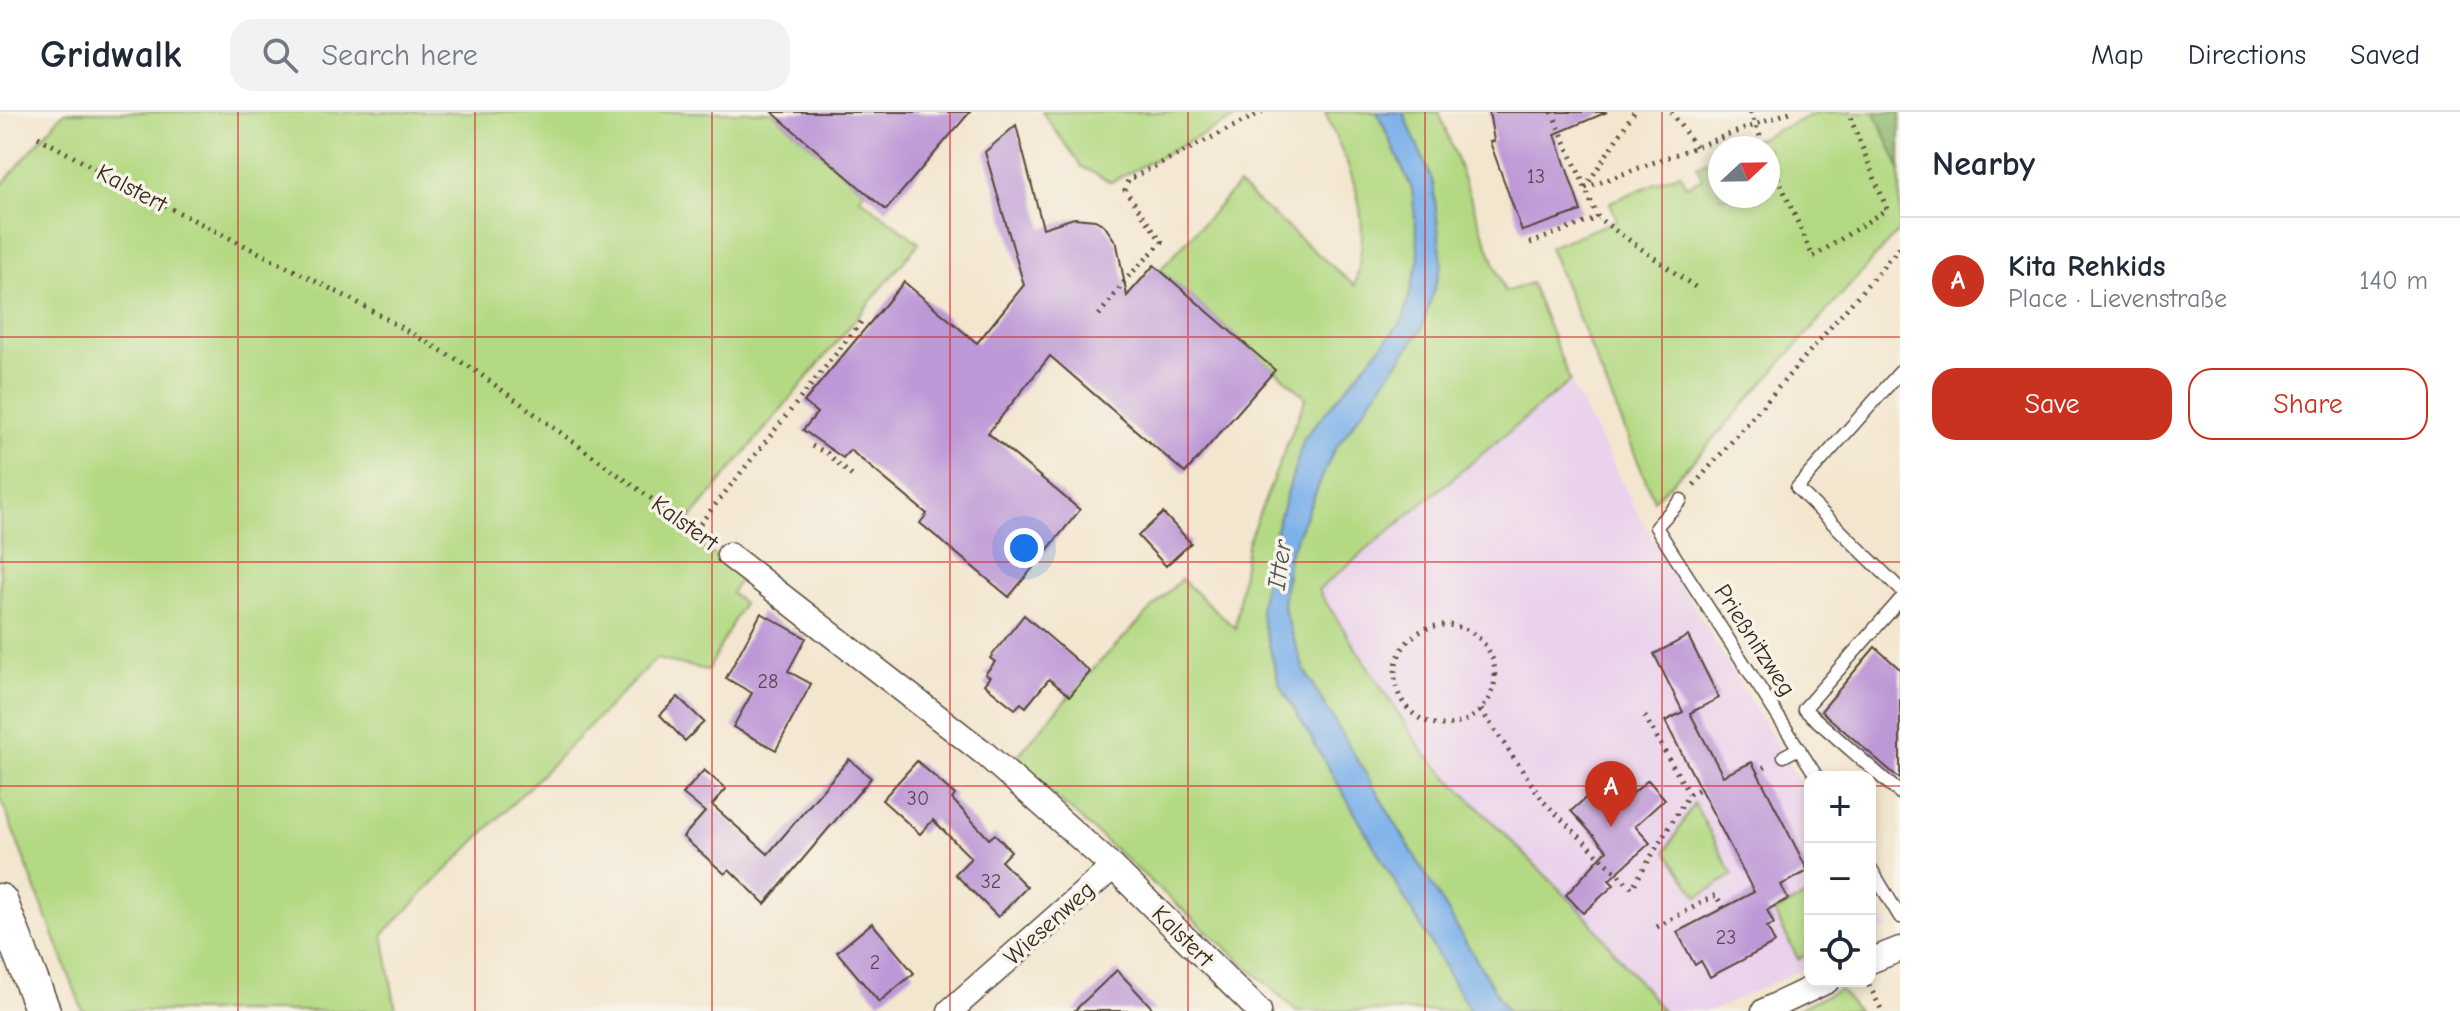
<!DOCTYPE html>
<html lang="en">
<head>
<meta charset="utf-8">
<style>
	body { margin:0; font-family:"Comic Neue",sans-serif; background:#f2f2f3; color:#1f2937 }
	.controls { position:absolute; right:24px; bottom:24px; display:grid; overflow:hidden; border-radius:16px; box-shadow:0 4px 12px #0003 }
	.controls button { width:72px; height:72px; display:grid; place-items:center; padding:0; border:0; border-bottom:2px solid #e0e1e3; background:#fff; color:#1f2937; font:40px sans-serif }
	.compass { position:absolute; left:1708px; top:24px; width:72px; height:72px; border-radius:50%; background:#fff; box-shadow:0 4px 12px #0003; rotate:68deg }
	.you { position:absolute; left:1024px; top:436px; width:28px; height:28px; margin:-20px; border:6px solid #fff; border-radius:50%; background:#1a73e8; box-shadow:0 0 0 12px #1a73e833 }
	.badge { display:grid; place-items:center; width:52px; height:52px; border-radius:50%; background:#c8321e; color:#fff; font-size:26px; font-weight:700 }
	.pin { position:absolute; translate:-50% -66px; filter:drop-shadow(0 2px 4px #0008) }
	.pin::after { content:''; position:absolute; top:42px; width:28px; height:24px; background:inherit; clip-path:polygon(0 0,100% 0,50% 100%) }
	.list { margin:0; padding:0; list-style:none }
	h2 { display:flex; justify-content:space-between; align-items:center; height:104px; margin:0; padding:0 32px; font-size:34px }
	h2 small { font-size:26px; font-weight:400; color:#747a83 }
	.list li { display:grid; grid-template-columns:52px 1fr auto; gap:24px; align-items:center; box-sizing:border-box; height:128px; padding:0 32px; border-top:2px solid #e0e1e3 }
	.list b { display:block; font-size:30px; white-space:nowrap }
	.list p { margin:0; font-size:26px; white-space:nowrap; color:#747a83 }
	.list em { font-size:26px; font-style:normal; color:#747a83 }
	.actions { display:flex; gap:16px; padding:24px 32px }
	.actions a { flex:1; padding:18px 0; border:2px solid #c8321e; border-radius:24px; text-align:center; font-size:28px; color:#c8321e }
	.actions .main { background:#c8321e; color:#fff }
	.icon { flex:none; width:44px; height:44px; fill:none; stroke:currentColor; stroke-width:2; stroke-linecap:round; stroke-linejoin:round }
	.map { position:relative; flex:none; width:1900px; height:899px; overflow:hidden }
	header { display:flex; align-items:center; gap:48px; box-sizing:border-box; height:112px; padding:0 40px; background:#fff; border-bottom:2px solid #e0e1e3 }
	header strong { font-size:38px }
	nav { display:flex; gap:44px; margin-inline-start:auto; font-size:28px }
	.search { width:560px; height:72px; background:#f2f2f3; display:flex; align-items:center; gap:20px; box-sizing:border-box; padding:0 28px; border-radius:24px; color:#747a83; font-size:30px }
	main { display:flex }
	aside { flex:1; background:#fff }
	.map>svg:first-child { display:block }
	.built { fill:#ead1ec }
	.green { fill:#b4d983; stroke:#788250; stroke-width:2 }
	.forest { fill:#8fb971; stroke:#657248; stroke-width:2 }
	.water { fill:#7db1ea; stroke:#5c6e84; stroke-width:2 }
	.building { fill:#bd98d7 }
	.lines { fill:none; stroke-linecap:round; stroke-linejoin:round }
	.lane-casing { stroke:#574639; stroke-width:15 }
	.street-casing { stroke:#574639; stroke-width:27 }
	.secondary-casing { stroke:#574639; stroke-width:37 }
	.path { stroke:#574639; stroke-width:5; stroke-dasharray:2 6; stroke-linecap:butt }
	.lane { stroke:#fff; stroke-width:12 }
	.street { stroke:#fff; stroke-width:24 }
	.secondary { stroke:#fff; stroke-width:34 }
	.grid { fill:none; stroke:#d62828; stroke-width:2; stroke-opacity:0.55 }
	.labels { text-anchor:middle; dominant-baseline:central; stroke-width:7; stroke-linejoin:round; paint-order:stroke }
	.number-label { font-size:20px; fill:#5c464c }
	.street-label { font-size:24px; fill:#3b2a1e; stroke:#f7f3e8 }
	.water-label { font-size:26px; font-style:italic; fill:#4f525b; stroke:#f7f3e8 }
</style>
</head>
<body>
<header>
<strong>Gridwalk</strong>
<div class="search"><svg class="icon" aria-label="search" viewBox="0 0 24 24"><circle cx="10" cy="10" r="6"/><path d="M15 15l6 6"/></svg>Search here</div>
<nav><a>Map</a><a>Directions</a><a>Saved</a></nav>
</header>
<main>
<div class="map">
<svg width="1900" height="899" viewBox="0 0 1900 899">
	<rect width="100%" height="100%" fill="#f7f3e8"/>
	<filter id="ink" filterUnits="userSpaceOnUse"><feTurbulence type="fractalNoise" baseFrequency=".0125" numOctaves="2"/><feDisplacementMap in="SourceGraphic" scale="16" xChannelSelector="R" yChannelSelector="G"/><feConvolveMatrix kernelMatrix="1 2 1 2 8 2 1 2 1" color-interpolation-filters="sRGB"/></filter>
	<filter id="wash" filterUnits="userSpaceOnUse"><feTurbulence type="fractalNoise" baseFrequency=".006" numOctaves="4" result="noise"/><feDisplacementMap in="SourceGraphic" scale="32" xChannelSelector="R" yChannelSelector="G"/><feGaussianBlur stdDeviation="1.8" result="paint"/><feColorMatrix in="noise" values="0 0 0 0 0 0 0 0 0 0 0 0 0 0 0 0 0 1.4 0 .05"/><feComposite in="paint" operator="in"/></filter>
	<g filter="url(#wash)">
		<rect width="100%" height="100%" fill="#f3e6cf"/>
		<g class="built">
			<path d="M1570,269L1638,402L1810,688V853L1712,899H1663L1583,801L1424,641L1318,478Z"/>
			<path d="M1870,787L1888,816L1870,825Z"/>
		</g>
		<g class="green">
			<path d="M64,0H772L864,79L860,86L919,131L681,418L742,464L731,481L743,491L708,558L656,547L383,822L396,899H83L0,685V75Z"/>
			<path d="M1042,0H1246L1111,70L1082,55Z"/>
			<path d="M1325,0H1439L1505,180L1531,171L1570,269L1318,478L1424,641L1583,801L1663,899H1297L1014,648L1090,560L1181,467L1235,516L1247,432L1306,285L1160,158L1238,73L1355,174C1373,98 1354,68 1325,0Z"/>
			<path d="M1818,0H1875L1900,57V117L1702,340L1654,388L1549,135L1617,108L1610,90L1680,61L1686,74L1702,67L1697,54L1720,43V84H1768V36H1737Z"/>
			<path d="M1694,691L1733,763L1698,785L1666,739Z"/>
			<path d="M1810,782V841L1798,847L1774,800Z"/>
			<path d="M1840,877L1857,899H1793Z"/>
		</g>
		<path class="forest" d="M1875,0H1900V57Z"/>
		<path class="water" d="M1377,0H1403L1433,70L1442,151L1422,217L1333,340L1289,443L1283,494L1304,558L1507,899H1470L1279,571L1260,499L1269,440L1304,326L1403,208L1419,146L1412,77Z"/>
		<g id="blocks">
			<g class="building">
				<path d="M772,0H970L886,98Z"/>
				<path d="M1489,0H1607L1555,22L1581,99L1522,119L1490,30L1494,29Z"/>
				<path d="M1016,13L1043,116L1074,106L1095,108L1104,113L1117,132L1127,184L1154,153L1275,258L1185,361L1050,244L988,321L1080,398L1009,485L920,411L927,402L850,338L843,346L803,318L817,301L804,290L904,170L977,231L1024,173L985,40Z"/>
				<path d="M1163,401L1191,431L1166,454L1138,424Z"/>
				<path d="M761,501L806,526L788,559L811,572L776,638L733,615L752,581L726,566Z"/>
				<path d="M1024,503L1090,560L1070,584L1049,567L1026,595L1021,591L1015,597L984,572L990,565L985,562L995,550L990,546Z"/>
				<path d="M1688,524L1719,586L1690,601L1723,664L1752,650L1808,759L1781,773L1788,787L1767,798L1774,812L1767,815L1775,831L1710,865L1701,849L1695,853L1677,820L1754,780L1665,609L1683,600L1654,542Z"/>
				<path d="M1875,535L1900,557V667L1821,599Z"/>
				<path d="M678,585L704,610L685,629L660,603Z"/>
				<path d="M849,647L871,666L765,792L729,757L725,762L683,725L705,700L683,682L704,658L726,677L712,693L768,742Z"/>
				<path d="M917,649L955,683L952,687L989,727L995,722L1011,739L1001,749L1027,775L998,805L955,762L971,746L933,708L920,722L882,688Z"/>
				<path d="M1611,663L1630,684L1648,668L1665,687L1635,714L1650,731L1609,768L1614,773L1583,801L1566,783L1607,738L1571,699Z"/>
				<path d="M872,811L914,861L879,890L837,840Z"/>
				<path d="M1117,858L1155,899H1074Z"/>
			</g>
		</g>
	</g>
	<g filter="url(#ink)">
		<use href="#blocks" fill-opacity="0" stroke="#574639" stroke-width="2"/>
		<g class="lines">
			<g class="lane-casing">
				<g id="lane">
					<path d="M1900,260L1797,376L1900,477"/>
					<path d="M1681,388L1656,415L1817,665"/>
					<path d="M1900,488L1804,597L1900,681"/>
					<path d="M1784,644L1799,636"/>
					<path d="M1870,755L1900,805"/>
				</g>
			</g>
			<g class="street-casing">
				<g id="street">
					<path d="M729,443L984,641L1113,755L1259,899"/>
					<path d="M1870,849L1900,837"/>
					<path d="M950,899L1113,755"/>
					<path d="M1764,899L1827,869"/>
				</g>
			</g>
			<g class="secondary-casing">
				<path id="secondary" d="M0,789L43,899"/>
			</g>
			<g class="path">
				<path d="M1552,0L1585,75"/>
				<path d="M1671,0L1697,37"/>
				<path d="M1750,0L1765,36"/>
				<path d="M38,25L126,74L355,189L473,257L708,428"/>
				<path d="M1768,43L1813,145L1887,97L1848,0"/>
				<path d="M1585,76L1634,0"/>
				<path d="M1530,131L1598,106"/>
				<path d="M1695,175L1598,106L1585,76L1790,0"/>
				<path d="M1099,203L1128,165L1162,130L1125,78L1128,68L1262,0"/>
				<path d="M812,334L827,341L853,365"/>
				<path d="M1694,373L1900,135"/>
				<path d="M695,418L862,209"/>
				<circle cx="1445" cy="563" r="50"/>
				<path d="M1481,598L1544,690L1632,776L1689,682L1644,603"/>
				<path d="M1757,660L1769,652"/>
				<path d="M1689,682L1702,676"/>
				<path d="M1657,815L1716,783L1726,801"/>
				<path d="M1869,873L1882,899"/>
			</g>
			<use href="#lane" class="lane"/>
			<use href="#street" class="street"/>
			<use href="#secondary" class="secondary"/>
		</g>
	</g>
	<path class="grid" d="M238,0V899M475,0V899M712,0V899M950,0V899M1188,0V899M1425,0V899M1662,0V899M0,225H1900M0,450H1900M0,674H1810M1870,674H1900"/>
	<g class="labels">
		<g class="number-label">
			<text x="1536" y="64">13</text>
			<text x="768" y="569">28</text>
			<text x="918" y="686">30</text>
			<text x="991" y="769">32</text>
			<text x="1726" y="825">23</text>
			<text x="875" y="850">2</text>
		</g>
		<g class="street-label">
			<text transform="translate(132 76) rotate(28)">Kalstert</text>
			<text transform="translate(685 411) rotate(36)">Kalstert</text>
			<text transform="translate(1755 528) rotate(57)">Prießnitzweg</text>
			<text transform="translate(1049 811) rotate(-42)">Wiesenweg</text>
			<text transform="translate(1183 824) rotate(45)">Kalstert</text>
		</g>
		<g class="water-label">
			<text transform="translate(1280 453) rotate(-82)">Itter</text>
		</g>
	</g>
</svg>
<div class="controls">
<button>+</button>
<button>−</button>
<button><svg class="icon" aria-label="locate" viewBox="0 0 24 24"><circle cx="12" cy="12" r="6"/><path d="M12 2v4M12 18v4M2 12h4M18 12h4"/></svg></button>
</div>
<svg class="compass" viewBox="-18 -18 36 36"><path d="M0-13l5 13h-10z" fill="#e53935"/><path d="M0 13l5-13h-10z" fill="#747a83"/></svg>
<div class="you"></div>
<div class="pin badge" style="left:1611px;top:715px">A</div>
</div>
<aside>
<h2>Nearby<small></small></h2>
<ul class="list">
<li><span class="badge">A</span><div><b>Kita Rehkids</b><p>Place · Lievenstraße</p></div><em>140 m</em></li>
</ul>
<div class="actions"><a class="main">Save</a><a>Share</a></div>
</aside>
</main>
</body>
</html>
